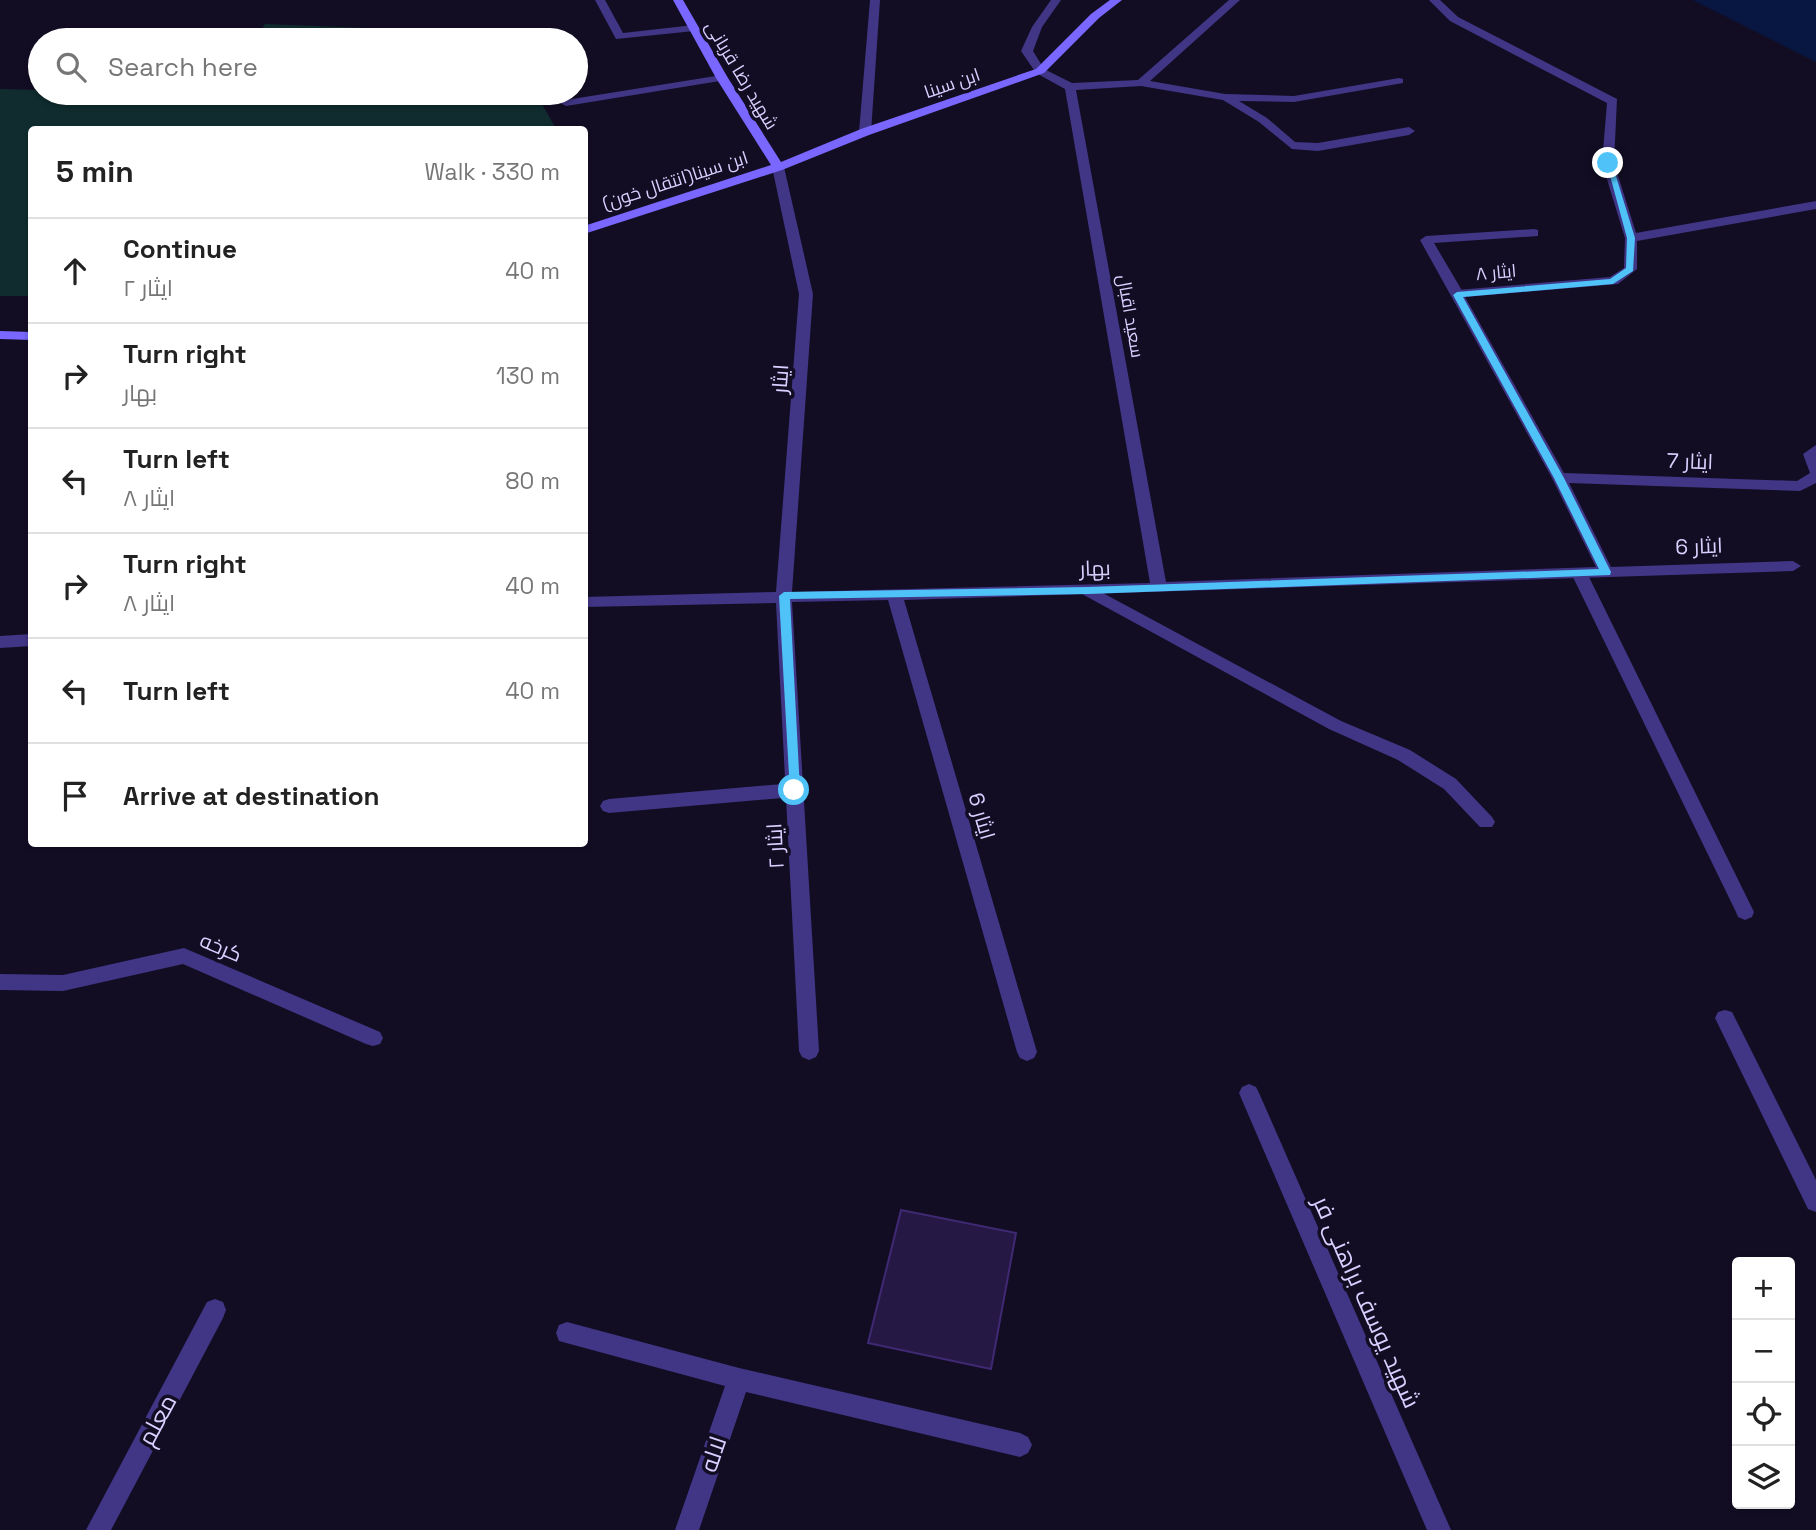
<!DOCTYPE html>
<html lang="en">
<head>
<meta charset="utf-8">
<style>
	body { margin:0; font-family:"Space Grotesk",Cairo,sans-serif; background:#f2f2f2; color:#222 }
	.controls { position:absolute; right:21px; bottom:21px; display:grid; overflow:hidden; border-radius:7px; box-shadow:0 2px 5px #0004 }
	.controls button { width:63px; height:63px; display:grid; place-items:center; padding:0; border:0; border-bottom:2px solid #e0e0e0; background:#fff; color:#222; font:35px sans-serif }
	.stop { position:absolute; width:21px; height:21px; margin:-16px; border:5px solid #4fc3f7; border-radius:50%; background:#fff }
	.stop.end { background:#4fc3f7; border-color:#fff; box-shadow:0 2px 7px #0008 }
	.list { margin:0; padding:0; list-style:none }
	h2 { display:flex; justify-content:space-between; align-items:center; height:91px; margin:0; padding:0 28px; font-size:30px }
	h2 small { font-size:23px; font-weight:400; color:#767676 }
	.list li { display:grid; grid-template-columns:46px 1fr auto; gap:21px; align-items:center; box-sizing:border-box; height:105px; padding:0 28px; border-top:2px solid #e0e0e0 }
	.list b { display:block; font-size:26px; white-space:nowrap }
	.list p { margin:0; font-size:23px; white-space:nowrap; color:#767676 }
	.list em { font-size:23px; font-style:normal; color:#767676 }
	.icon { flex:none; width:38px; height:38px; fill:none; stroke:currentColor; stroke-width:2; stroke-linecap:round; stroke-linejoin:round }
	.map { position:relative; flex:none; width:1816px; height:1530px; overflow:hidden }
	.search { position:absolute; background:#fff; box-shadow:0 2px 5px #0004; left:28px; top:28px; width:560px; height:77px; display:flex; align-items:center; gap:18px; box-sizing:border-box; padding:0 24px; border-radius:38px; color:#767676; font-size:26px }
	.panel { position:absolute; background:#fff; box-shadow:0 2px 5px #0004; left:28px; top:126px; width:560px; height:721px; border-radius:7px }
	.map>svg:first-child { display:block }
	.green { fill:#102c2e }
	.water { fill:#071742 }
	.building { fill:#261845; stroke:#3f2973; stroke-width:2 }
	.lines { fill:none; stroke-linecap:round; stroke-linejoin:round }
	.lane { fill:#403685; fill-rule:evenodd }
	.street { fill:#403685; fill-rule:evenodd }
	.secondary { fill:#7967ff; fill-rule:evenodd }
	.route { fill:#4fc3f7 }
	.labels { text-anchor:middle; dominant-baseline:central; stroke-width:7; stroke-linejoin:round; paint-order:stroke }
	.far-street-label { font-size:18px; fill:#dad0ff; stroke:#130d24 }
	.street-label { font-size:21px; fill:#dad0ff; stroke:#130d24 }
	.near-street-label { font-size:24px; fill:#dad0ff; stroke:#130d24 }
</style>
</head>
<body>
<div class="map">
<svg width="1816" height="1530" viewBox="0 0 1816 1530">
	<rect width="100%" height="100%" fill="#130d24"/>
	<g class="green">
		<path d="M265,24L469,32L478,40H255Z"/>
		<path d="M0,89L40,90V93H536L556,129L32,130L31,296H0Z"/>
	</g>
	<path class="water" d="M1693,0H1816V62Z"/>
	<path class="building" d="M901,1210L1016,1233L991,1369L868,1343Z"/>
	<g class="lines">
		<g class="lane">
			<path d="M595,0H605L623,33L694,25L699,28L694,31L616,39Z"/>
			<path d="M722,75L728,78L726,80L566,106L560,103L566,100Z"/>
			<path d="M1534,229L1538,230V236L1434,243L1464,294L1457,298L1450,294L1420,240L1426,236Z"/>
			<path d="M1579,568L1587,573L1754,912L1752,917L1745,920L1738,917L1736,912L1571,573Z"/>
			<path d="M1088,585L1341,721L1410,750L1456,779L1492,817L1495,822L1492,827H1480L1444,789L1398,760L1329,729L1082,594L1080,590Z"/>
			<path d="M794,783L800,785L803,790L800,795L794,797L609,813L603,811L600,806L603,801L609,799Z"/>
		</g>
		<g class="street">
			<path d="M870,0H880L871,132L865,136L859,132Z"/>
			<path d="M1051,0H1061L1042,27L1033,51L1044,69L1072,83L1138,80L1229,0H1240L1150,81L1225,94L1294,96L1399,78L1403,79V83L1294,102L1239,101L1267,118L1295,142L1318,143L1409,127L1415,131L1409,135L1318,151L1292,149L1259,122L1223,100L1141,86L1076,90L1166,582L1596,567L1552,478L1450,294L1457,290L1610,277L1624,268L1625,238L1602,163L1607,103L1450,21L1429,0H1440L1458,17L1617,99L1614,163L1636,233L1816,201V209L1637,241V269L1618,284L1465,297L1564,473L1797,481L1810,473L1803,454L1816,445V483L1800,491L1569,483L1611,567L1793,561L1801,566L1793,571L904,600L1037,1052L1034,1058L1027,1061L1020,1058L1017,1052L888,600L792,602L819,1051L816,1057L809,1060L802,1057L799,1051L776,603L584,607V597L776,592L799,294L772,167L778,163L784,167L813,294L792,592L1150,583L1065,89L1036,73L1021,51L1032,27Z"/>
			<path d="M32,634V646L0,648V636Z"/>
			<path d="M184,948L380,1032L383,1038L380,1044L373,1046L366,1044L183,964L63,991L0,990V974L63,975Z"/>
			<path d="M1725,1010L1732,1012L1816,1180V1212L1808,1209L1715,1018L1718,1012Z"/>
			<path d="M1249,1084L1256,1087L1259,1093L1451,1530H1427L1239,1093L1242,1087Z"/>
			<path d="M215,1299L223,1302L226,1310L223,1318L111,1530H86L207,1302Z"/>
			<path d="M567,1322L739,1368L1020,1433L1028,1437L1032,1445L1028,1453L1020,1457L746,1392L699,1530H675L725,1386L559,1341L556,1333L559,1325Z"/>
		</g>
		<g class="secondary">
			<path d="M673,0H683L728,78L781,162L861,129L1036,69L1091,14L1110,0H1122L1099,18L1044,73L869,135L782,170L584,234V226L771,165L716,78Z"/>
			<path d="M0,331L32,332V340L0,339Z"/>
		</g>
	</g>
	<path class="route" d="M1606,161L1612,163L1635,238L1633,271L1613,284L1463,297L1564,478L1611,572L1610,575L1088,594L790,599L800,790L794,794L790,793L779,596L784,592L1088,587L1599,569L1554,478L1453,295L1457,292L1610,279L1626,268L1627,238Z"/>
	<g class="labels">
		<g class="far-street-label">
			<text transform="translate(742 75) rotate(59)">شهید رضا قربانی</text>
			<text transform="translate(952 83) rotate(-19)">ابن سینا</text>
			<text transform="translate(675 180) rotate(-18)">ابن سینا(انتقال خون)</text>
			<text transform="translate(1496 272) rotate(-5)">ایثار ۸</text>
			<text transform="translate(1131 316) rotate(80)">سعید اقبال</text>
		</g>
		<g class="street-label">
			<text transform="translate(780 379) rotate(-86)">ایثار</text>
			<text transform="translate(1690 461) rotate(2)">ایثار 7</text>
			<text transform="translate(1699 546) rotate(-2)">ایثار 6</text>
			<text transform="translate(1095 568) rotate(-2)">بهار</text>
			<text transform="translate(982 816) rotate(74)">ایثار 6</text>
			<text transform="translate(775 846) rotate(-93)">ایثار ۲</text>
			<text transform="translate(221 947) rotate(23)">کرخه</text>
		</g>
		<g class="near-street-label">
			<text transform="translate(1367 1302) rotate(66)">شهید یوسف براهنی فر</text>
			<text transform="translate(157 1420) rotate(-62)">معلم</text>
			<text transform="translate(713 1454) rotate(-71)">لاله</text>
		</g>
	</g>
</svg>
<div class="controls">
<button>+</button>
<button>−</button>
<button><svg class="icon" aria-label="locate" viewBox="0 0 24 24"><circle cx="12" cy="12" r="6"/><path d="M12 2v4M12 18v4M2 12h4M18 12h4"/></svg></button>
<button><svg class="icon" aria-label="layers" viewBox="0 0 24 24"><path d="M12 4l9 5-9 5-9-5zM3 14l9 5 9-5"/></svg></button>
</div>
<div class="stop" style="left:794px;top:790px"></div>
<div class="stop end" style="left:1608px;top:163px"></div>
<div class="search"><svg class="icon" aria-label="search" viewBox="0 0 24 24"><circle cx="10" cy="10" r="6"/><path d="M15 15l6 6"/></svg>Search here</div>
<section class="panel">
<h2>5 min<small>Walk · 330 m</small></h2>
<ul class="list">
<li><svg class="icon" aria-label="ahead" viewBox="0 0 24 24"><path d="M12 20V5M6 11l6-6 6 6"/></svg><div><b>Continue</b><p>ایثار ۲</p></div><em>40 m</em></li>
<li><svg class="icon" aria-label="right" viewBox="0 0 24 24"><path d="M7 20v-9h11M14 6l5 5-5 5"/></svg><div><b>Turn right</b><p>بهار</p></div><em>130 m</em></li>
<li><svg class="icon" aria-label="left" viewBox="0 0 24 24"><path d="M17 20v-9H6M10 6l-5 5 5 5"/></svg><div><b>Turn left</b><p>ایثار ۸</p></div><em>80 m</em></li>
<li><svg class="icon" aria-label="right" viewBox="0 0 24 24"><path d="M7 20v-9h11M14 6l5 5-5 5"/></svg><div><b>Turn right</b><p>ایثار ۸</p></div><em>40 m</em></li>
<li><svg class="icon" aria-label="left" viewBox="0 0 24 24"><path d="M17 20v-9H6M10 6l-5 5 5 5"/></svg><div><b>Turn left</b></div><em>40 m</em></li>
<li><svg class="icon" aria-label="arrive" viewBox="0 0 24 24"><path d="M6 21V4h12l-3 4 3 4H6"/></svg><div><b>Arrive at destination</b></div></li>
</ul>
</section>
</div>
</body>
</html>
